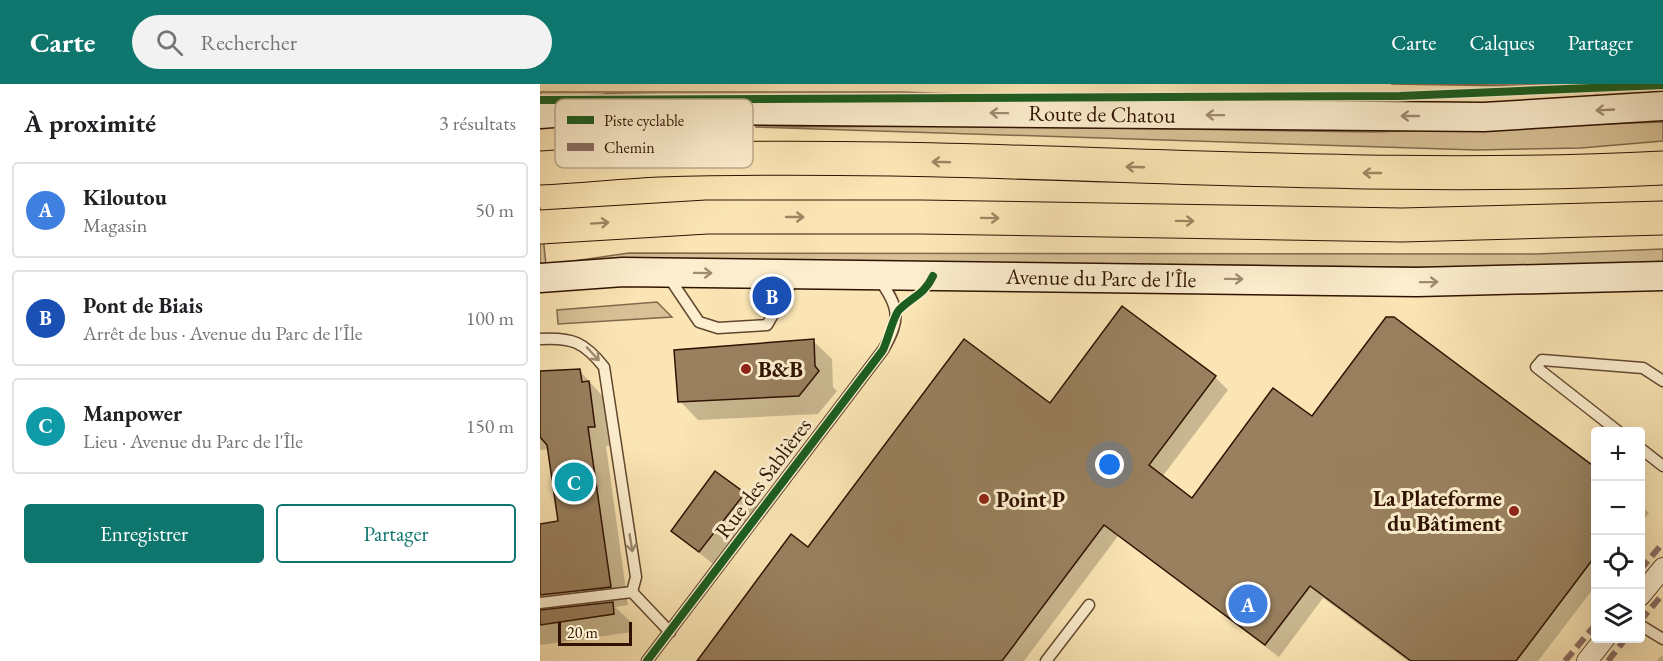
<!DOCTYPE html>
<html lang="fr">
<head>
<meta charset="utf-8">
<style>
	body { margin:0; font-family:"EB Garamond",serif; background:#f2f2f2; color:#202124 }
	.controls { position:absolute; right:18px; bottom:18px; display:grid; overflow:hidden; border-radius:6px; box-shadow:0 6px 24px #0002 }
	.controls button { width:54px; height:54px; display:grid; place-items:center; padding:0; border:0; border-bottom:2px solid #e0e0e0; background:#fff; color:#202124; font:30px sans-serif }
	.scale { position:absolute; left:18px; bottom:15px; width:74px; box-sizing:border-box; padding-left:6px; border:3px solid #2f1201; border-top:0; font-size:16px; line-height:21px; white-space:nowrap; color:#2f1201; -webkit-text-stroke:4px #fceece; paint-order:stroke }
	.you { position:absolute; left:570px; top:381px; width:21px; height:21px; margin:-15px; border:4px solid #fff; border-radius:50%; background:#1a73e8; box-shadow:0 0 0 9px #1a73e833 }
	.badge { display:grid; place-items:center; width:39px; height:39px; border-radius:50%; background:#0f766e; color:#fff; font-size:20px; font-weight:700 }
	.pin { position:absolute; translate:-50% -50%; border:3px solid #fff; box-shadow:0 2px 6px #0006 }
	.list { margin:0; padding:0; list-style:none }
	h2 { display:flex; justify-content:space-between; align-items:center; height:78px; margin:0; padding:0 24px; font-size:26px }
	h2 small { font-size:20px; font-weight:400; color:#757577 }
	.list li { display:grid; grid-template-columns:39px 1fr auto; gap:18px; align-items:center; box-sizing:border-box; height:96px; margin:0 12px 12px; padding:0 12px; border:2px solid #e0e0e0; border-radius:6px }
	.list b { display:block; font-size:22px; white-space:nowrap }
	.list p { margin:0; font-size:20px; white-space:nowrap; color:#757577 }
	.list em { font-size:20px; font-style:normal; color:#757577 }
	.actions { display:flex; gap:12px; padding:18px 24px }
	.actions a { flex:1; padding:14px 0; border:2px solid #0f766e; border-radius:6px; text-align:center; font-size:21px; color:#0f766e }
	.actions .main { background:#0f766e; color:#fff }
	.icon { flex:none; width:33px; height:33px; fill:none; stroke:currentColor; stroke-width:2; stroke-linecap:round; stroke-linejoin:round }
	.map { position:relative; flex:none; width:1123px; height:577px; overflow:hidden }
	header { display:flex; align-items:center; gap:36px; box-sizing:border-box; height:84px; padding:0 30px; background:#0f766e; color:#fff }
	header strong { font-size:28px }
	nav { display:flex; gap:33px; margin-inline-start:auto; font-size:21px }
	.search { width:420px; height:54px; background:#f2f2f2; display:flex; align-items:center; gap:15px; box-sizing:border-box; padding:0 21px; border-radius:33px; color:#757577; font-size:22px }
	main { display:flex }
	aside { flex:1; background:#fff }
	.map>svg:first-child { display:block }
	.green { fill:#d8c196; stroke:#846a4c; stroke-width:1.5 }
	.shadow { fill:#0003 }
	.building { fill:#99805e; stroke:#2f1201; stroke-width:1.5 }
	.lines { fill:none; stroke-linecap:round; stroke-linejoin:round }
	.lane-casing { stroke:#62472e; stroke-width:13 }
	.street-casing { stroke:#62472e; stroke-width:22 }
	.secondary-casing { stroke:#2f1201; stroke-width:31 }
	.highway-casing { stroke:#2f1201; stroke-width:35 }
	.lane { stroke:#fceece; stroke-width:10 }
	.street { stroke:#fceece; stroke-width:20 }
	.secondary { stroke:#fceece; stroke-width:28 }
	.highway { stroke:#fbe5b4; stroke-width:33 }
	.quiet { stroke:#8d6e63; stroke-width:6; stroke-dasharray:12 6; stroke-linecap:butt }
	.cycleway-casing { stroke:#fceece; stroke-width:11 }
	.cycleway { stroke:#1b5e20; stroke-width:8 }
	.oneway { stroke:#a08b72 }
	.oneway2 { stroke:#9f8663 }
	.poi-dot { fill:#8f2418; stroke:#fceece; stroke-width:2 }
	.labels { text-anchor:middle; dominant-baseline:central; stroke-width:6; stroke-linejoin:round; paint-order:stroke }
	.street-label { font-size:22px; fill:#2f1201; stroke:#fceece }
	.poi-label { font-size:22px; font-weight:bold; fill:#2f1201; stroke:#fceece; text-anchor:start }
	.key { fill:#fceece; stroke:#beac90; stroke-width:1.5 }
	.key-label { font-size:16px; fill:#2f1201 }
</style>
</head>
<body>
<header>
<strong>Carte</strong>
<div class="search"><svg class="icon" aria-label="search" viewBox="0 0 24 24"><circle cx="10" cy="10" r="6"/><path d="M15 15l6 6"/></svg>Rechercher</div>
<nav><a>Carte</a><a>Calques</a><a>Partager</a></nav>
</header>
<main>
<aside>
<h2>À proximité<small>3 résultats</small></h2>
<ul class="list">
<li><span class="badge" style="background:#3f7fe0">A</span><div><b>Kiloutou</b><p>Magasin</p></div><em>50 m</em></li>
<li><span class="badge" style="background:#1a4fb4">B</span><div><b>Pont de Biais</b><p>Arrêt de bus · Avenue du Parc de l'Île</p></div><em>100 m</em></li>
<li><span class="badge" style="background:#0f9aa8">C</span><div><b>Manpower</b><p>Lieu · Avenue du Parc de l'Île</p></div><em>150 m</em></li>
</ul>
<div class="actions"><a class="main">Enregistrer</a><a>Partager</a></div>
</aside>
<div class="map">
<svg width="1123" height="577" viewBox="0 0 1123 577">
	<rect width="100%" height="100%" fill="#fbe5b4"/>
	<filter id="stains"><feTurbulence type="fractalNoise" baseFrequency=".00333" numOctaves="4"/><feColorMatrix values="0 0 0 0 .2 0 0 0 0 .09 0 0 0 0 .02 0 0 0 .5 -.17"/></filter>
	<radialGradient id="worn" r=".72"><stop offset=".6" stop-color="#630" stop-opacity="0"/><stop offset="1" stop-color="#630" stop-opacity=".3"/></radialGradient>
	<g class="green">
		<path d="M851,0H1074L1028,3Z"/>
		<path d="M0,8H363L825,24L0,19Z"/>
		<path d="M1123,38V57L1041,64L937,66L215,43L436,42L833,48Z"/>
		<path d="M0,123L6,181L89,169L996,170L1123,165V181L947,184L272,177L0,182Z"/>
		<path d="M117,218L132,233L18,240L17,226Z"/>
	</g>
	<g class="shadow">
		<path d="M273,257L292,275L293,303L297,307L278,330L158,336L140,317Z"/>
		<path d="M0,286L3,289L39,286L67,317L73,361L66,362L88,521L75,523L91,538L92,548L0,561V441L20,438L9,365L0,366Z"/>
		<path d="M675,293L688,306L622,393L653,416L773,335L1056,386V501L998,577H868L783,514L739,573L578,452L484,577H159L269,465L510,321Z"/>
		<path d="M204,410L218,424L174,481L133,447Z"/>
		<path d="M1100,420L1109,429L1100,440Z"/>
		<path d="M1122,571L1123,577H1117Z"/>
	</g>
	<g class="building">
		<path d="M582,222L676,292L609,381L652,414L733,304L772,332L846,233H854L1056,384V471L976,577H871L770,502L725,561L564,441L462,577H157L251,450L268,463L424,255L510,319Z"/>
		<path d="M274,255L275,282L279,287L259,312L138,318L134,266Z"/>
		<path d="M40,285L42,298L49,297L55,343H48L71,503L0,511V440L18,437L7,361L0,353V287Z"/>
		<path d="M175,387L205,409L159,468L131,447Z"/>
		<path d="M73,518L74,530L0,541V526Z"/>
	</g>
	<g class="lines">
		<g class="lane-casing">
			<g id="lane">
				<path d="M128,192L159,238L178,244L227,241L254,194"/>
				<path d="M0,255C32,253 44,258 64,283L96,493L92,508"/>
				<path d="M1079,348L996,283L1002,276L1103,284L1123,297"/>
				<path d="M1100,364L1123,382"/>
				<path d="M0,519L92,508L130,548"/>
				<path d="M1100,541L1123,555"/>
				<path d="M107,577L343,266C361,235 360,223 338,194"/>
				<path d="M506,577L549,521"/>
			</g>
		</g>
		<g class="street-casing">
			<g id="street">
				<path d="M1100,512L1123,484"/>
				<path d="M1047,577L1065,554"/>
			</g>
		</g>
		<g class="secondary-casing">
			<g id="secondary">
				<path d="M0,30L68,25L944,33L1123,22"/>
				<path d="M0,194L83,188L877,198L1123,192"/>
			</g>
		</g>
		<g class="highway-casing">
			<g id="highway">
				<path d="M0,84C39,82 79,78 118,76C453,66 788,101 1123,84"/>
				<path d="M1,143L167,133H381L862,141L1123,134"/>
			</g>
		</g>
		<use href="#lane" class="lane"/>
		<use href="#street" class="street"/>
		<use href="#secondary" class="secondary"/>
		<use href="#highway" class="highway"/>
		<g class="quiet">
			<path d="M1100,486L1123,459"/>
			<path d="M1100,537L1123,510"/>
			<path d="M1025,577L1056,540"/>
			<path d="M1068,577L1086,554"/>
		</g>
		<g class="cycleway-casing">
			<g id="cycleway">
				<path d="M0,16L860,12L1123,1"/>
				<path d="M107,577L343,266C348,256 353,233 359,226C373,212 384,211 393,192"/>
			</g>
		</g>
		<use href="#cycleway" class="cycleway"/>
	</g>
	<defs><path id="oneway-shaft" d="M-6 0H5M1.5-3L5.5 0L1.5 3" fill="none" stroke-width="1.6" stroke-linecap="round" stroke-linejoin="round" transform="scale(1.5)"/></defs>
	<g class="oneway">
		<use href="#oneway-shaft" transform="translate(1065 26) rotate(177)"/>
		<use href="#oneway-shaft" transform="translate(459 29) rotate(-179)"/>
		<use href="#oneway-shaft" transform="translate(675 31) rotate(-179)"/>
		<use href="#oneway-shaft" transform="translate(870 32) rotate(-180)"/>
		<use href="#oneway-shaft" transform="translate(163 189) rotate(1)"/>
		<use href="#oneway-shaft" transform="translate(694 195) rotate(1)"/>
		<use href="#oneway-shaft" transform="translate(889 198) rotate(-1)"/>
		<use href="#oneway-shaft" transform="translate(53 270) rotate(47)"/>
		<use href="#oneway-shaft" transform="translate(91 459) rotate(81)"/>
	</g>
	<g class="oneway2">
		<use href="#oneway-shaft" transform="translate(401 78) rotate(-178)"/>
		<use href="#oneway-shaft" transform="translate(595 83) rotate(-178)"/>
		<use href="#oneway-shaft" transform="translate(832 89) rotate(-180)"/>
		<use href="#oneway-shaft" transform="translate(255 133)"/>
		<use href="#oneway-shaft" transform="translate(450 134) rotate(1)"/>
		<use href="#oneway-shaft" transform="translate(645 137) rotate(1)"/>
		<use href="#oneway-shaft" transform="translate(60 139) rotate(-4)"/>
	</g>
	<g class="poi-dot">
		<circle cx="206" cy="285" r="6"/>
		<circle cx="444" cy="415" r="6"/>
		<circle cx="974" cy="427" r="6"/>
	</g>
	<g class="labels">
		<g class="street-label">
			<text transform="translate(562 30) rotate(1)">Route de Chatou</text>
			<text transform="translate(561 194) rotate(1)">Avenue du Parc de l'Île</text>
			<text transform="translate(223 394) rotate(-53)">Rue des Sablières</text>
		</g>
		<g class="poi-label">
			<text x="218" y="285">B&amp;B</text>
			<text x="962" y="414" text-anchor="end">La Plateforme<tspan x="962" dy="25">du Bâtiment</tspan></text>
			<text x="456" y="415">Point P</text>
		</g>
	</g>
	<rect x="15" y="15" width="198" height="69" rx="9" class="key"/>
	<rect x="27" y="32" width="27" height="8" fill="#1b5e20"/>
	<rect x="27" y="59" width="27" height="8" fill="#8d6e63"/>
	<g class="key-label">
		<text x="64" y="42">Piste cyclable</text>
		<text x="64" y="69">Chemin</text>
	</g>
	<rect width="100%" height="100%" filter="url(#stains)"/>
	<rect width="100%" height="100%" fill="url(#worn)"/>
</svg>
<div class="controls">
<button>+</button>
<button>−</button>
<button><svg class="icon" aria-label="locate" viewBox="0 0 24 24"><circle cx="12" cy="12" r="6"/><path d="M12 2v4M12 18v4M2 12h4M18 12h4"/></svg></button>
<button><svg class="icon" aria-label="layers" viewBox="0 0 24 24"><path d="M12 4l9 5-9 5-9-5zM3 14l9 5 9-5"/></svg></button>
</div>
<div class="scale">20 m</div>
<div class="you"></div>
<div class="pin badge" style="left:708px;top:520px;background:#3f7fe0">A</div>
<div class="pin badge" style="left:232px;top:212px;background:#1a4fb4">B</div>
<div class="pin badge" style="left:34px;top:398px;background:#0f9aa8">C</div>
</div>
</main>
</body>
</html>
